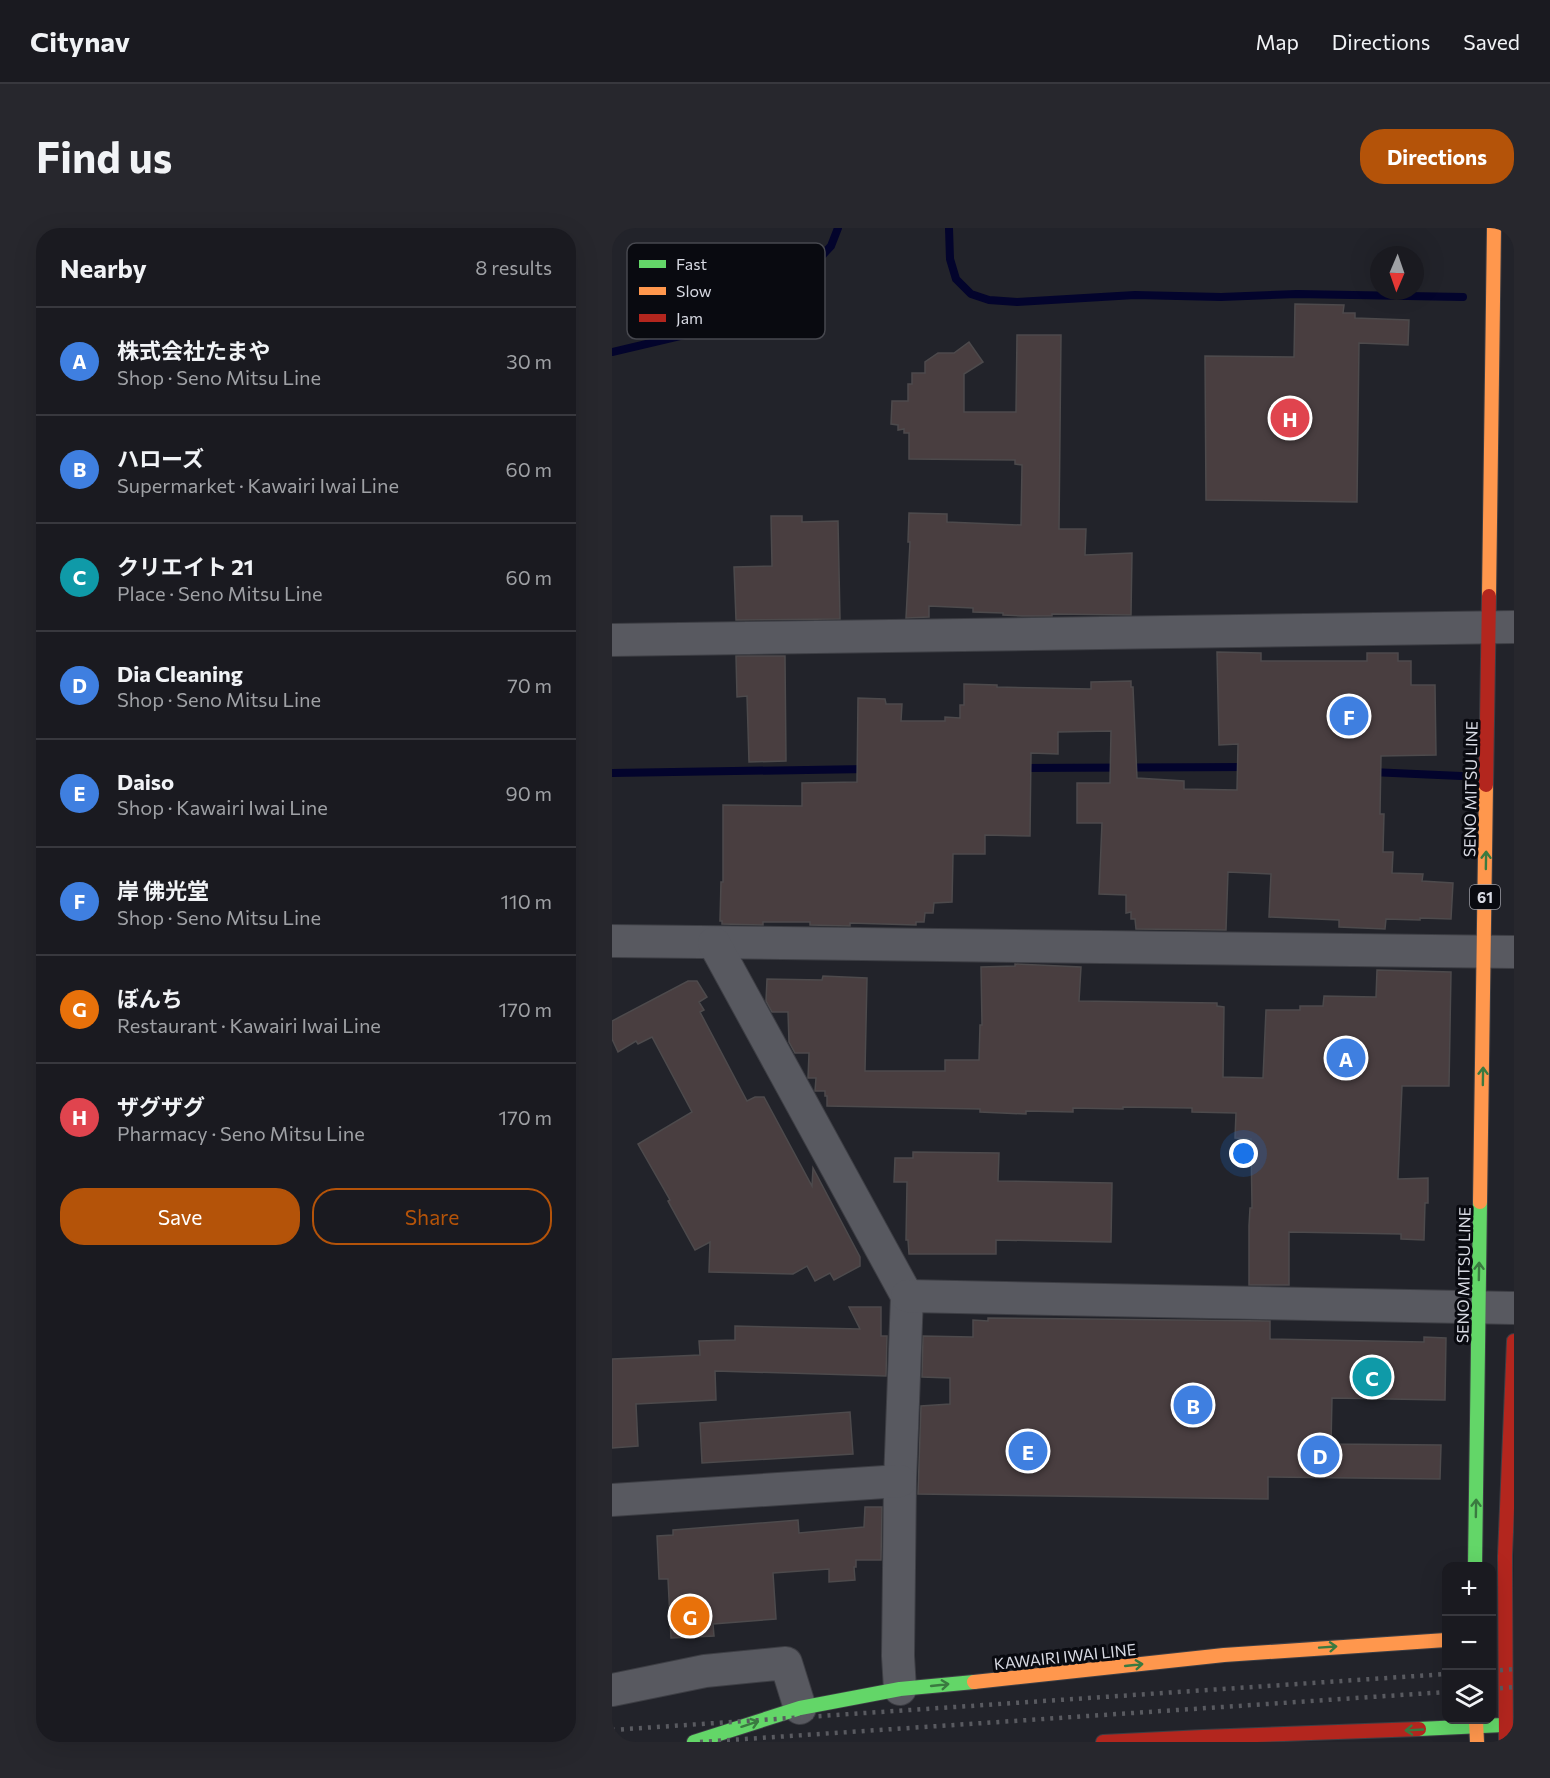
<!DOCTYPE html>
<html lang="en">
<head>
<meta charset="utf-8">
<style>
	body { margin:0; font-family:Commissioner,"Noto Sans JP",sans-serif; background:#27272d; color:#f1f3f6 }
	.controls { position:absolute; right:18px; bottom:18px; display:grid; overflow:hidden; border-radius:12px; box-shadow:0 6px 24px #0002 }
	.controls button { width:54px; height:54px; display:grid; place-items:center; padding:0; border:0; border-bottom:2px solid #38383e; background:#1a1a20; color:#f1f3f6; font:30px sans-serif }
	.compass { position:absolute; left:758px; top:18px; width:54px; height:54px; border-radius:50%; background:#1a1a20; box-shadow:0 6px 24px #0002; rotate:182deg }
	.you { position:absolute; left:632px; top:926px; width:21px; height:21px; margin:-15px; border:4px solid #fff; border-radius:50%; background:#1a73e8; box-shadow:0 0 0 9px #1a73e833 }
	.badge { display:grid; place-items:center; width:39px; height:39px; border-radius:50%; background:#b45309; color:#fff; font-size:20px; font-weight:700 }
	.pin { position:absolute; translate:-50% -50%; border:3px solid #fff; box-shadow:0 2px 6px #0006 }
	.list { margin:0; padding:0; list-style:none }
	h2 { display:flex; justify-content:space-between; align-items:center; height:78px; margin:0; padding:0 24px; font-size:26px }
	h2 small { font-size:20px; font-weight:400; color:#9fa1a5 }
	.list li { display:grid; grid-template-columns:39px 1fr auto; gap:18px; align-items:center; box-sizing:border-box; height:108px; padding:0 24px; border-top:2px solid #38383e }
	.list b { display:block; font-size:22px; white-space:nowrap }
	.list p { margin:0; font-size:20px; white-space:nowrap; color:#9fa1a5 }
	.list em { font-size:20px; font-style:normal; color:#9fa1a5 }
	.actions { display:flex; gap:12px; padding:18px 24px }
	.actions a { flex:1; padding:14px 0; border:2px solid #b45309; border-radius:24px; text-align:center; font-size:21px; color:#b45309 }
	.actions .main { background:#b45309; color:#fff }
	.icon { flex:none; width:33px; height:33px; fill:none; stroke:currentColor; stroke-width:2; stroke-linecap:round; stroke-linejoin:round }
	.map { position:relative; flex:none; width:902px; height:1514px; overflow:hidden; border-radius:24px }
	header { display:flex; align-items:center; gap:36px; box-sizing:border-box; height:84px; padding:0 30px; background:#1a1a20; border-bottom:2px solid #38383e }
	header strong { font-size:28px }
	nav { display:flex; gap:33px; margin-inline-start:auto; font-size:21px }
	.intro { display:flex; align-items:center; justify-content:space-between; box-sizing:border-box; height:144px; padding:0 36px }
	h1 { margin:0; font-size:42px }
	.button { padding:15px 27px; border-radius:24px; background:#b45309; color:#fff; font-size:21px; font-weight:700 }
	main { display:flex; gap:36px; padding:0 36px }
	aside { flex:1; background:#1a1a20; border-radius:24px; box-shadow:0 6px 24px #0002 }
	.map>svg:first-child { display:block }
	.lines { fill:none; stroke-linecap:round; stroke-linejoin:round }
	.stream { stroke:#03042c; stroke-width:8 }
	.building { fill:#493e40; stroke:#4d4a4c; stroke-width:1.5 }
	.street-casing { stroke:#3d3e44; stroke-width:34 }
	.fast-casing { stroke:#3d3e44; stroke-width:16 }
	.slow-casing { stroke:#3d3e44; stroke-width:16 }
	.jam-casing { stroke:#3d3e44; stroke-width:16 }
	.street { stroke:#585960; stroke-width:32 }
	.fast { stroke:#63d668; stroke-width:14 }
	.slow { stroke:#ff974d; stroke-width:14 }
	.jam { stroke:#b3261e; stroke-width:14 }
	.rail { stroke:#595a60; stroke-width:4.5; stroke-dasharray:3 6; stroke-linecap:butt }
	.oneway { stroke:#3a7a40 }
	.labels { text-anchor:middle; dominant-baseline:central; stroke-width:6; stroke-linejoin:round; paint-order:stroke }
	.shield { fill:#090a10; stroke:#9a9ca4; stroke-width:1.5 }
	.shield-label { font-size:15px; font-weight:bold; fill:#d8dae3 }
	.street-label { font-size:16px; fill:#d8dae3; stroke:#090a10 }
	.key { fill:#090a10; stroke:#47484f; stroke-width:1.5 }
	.key-label { font-size:16px; fill:#d8dae3 }
</style>
</head>
<body>
<header>
<strong>Citynav</strong>
<nav><a>Map</a><a>Directions</a><a>Saved</a></nav>
</header>
<div class="intro"><h1>Find us</h1><a class="button">Directions</a></div>
<main>
<aside>
<h2>Nearby<small>8 results</small></h2>
<ul class="list">
<li><span class="badge" style="background:#3f7fe0">A</span><div><b>株式会社たまや</b><p>Shop · Seno Mitsu Line</p></div><em>30 m</em></li>
<li><span class="badge" style="background:#3f7fe0">B</span><div><b>ハローズ</b><p>Supermarket · Kawairi Iwai Line</p></div><em>60 m</em></li>
<li><span class="badge" style="background:#0f9aa8">C</span><div><b>クリエイト 21</b><p>Place · Seno Mitsu Line</p></div><em>60 m</em></li>
<li><span class="badge" style="background:#3f7fe0">D</span><div><b>Dia Cleaning</b><p>Shop · Seno Mitsu Line</p></div><em>70 m</em></li>
<li><span class="badge" style="background:#3f7fe0">E</span><div><b>Daiso</b><p>Shop · Kawairi Iwai Line</p></div><em>90 m</em></li>
<li><span class="badge" style="background:#3f7fe0">F</span><div><b>岸 佛光堂</b><p>Shop · Seno Mitsu Line</p></div><em>110 m</em></li>
<li><span class="badge" style="background:#e8710a">G</span><div><b>ぼんち</b><p>Restaurant · Kawairi Iwai Line</p></div><em>170 m</em></li>
<li><span class="badge" style="background:#e0444e">H</span><div><b>ザグザグ</b><p>Pharmacy · Seno Mitsu Line</p></div><em>170 m</em></li>
</ul>
<div class="actions"><a class="main">Save</a><a>Share</a></div>
</aside>
<div class="map">
<svg width="902" height="1514" viewBox="0 0 902 1514">
	<rect width="100%" height="100%" fill="#22232a"/>
	<g class="lines">
		<g class="stream">
			<path d="M337,0L338,31L344,51L359,66L377,72L405,74L523,67L609,69L685,66L851,69"/>
			<path d="M0,124L102,100L146,86L181,59L219,18L226,0"/>
			<path d="M408,540L636,539"/>
			<path d="M759,544L849,548"/>
			<path d="M0,545L255,541"/>
		</g>
	</g>
	<g class="building">
		<path d="M683,76L732,77L731,85H743V90L797,92L796,117L747,115L745,274L594,272L593,128L682,129Z"/>
		<path d="M405,107H449L447,301H474L473,327L520,325L519,387L440,386V388H410L391,387V385L361,384V380L317,378V389L294,390L298,314H296L297,285L335,286V294L409,297L410,237L403,236V232L297,231V205H292V201L286,202V197L279,196L280,173H296V156H300V145H313V134L326,125H342L357,114L371,134L352,146V184H404Z"/>
		<path d="M159,288H190V294L226,293L228,391L124,392L122,339L160,338Z"/>
		<path d="M605,424L649,425V433H755V425H786V433H799V457H823L824,527L769,528L768,586H772L771,624H781L780,645L811,646L810,653L841,655L839,691L808,690V692L774,691L773,701L727,699V692L657,689L659,646L616,644L614,702L524,701L523,691H519V684L514,685V667L487,666L490,595H465V555H498L499,503L446,504V526L419,525L418,608L373,607V626H341L340,674L322,675L321,685H313L312,694H304V697L238,695V698L198,697V694H151V697L110,696V693H108L109,654H111V577L190,578V555L245,554L246,470L273,471L274,476H290L289,493H333V489L348,490V477H352V456L385,457V459L479,461V454L519,453V459H521L525,550L572,553V561L625,562L626,516L607,517Z"/>
		<path d="M124,428H173L174,533L137,534L135,468L125,469Z"/>
		<path d="M403,736L469,739L467,773L605,775V778L612,779L611,849L651,850L654,782H688V778H711L712,768L764,769L765,742L839,744L837,858H790L786,951L816,950V975H813L812,1012L789,1011V1006L677,1004V1057H637V998L638,980H640L639,911L623,910L624,885L580,884V880L511,879V881L461,880V884L414,883V886L368,884V881L215,878V868H213V863H203L204,850H196L197,825H183L177,814L176,784H160L154,773L155,751L210,752L211,748L255,750L253,843H333V832H367L368,797H370L369,739L403,738Z"/>
		<path d="M76,753H85L95,769L87,774L92,782L88,784L135,873L143,869H152L200,958L201,940L248,1029V1038L222,1052L218,1045L203,1053L195,1038L181,1046L97,1044L98,1014L83,1022L56,973L58,972L26,916L80,884L40,809L26,816L24,813L6,824L0,811V793Z"/>
		<path d="M301,924L387,925L386,953L500,955L499,1014L384,1012V1026H297L296,1012H294L295,954H282L283,930H301Z"/>
		<path d="M237,1079H269V1108H275L274,1148L103,1143L104,1172L24,1176L26,1218L0,1220V1131L88,1127L87,1113L123,1112V1098L248,1101Z"/>
		<path d="M376,1090L658,1093V1111L812,1114V1109L834,1110L833,1172L720,1170L719,1216L829,1217L828,1251L656,1249V1271L306,1266L309,1178L338,1176V1150L310,1149L311,1108L361,1109V1092L376,1093Z"/>
		<path d="M238,1184L241,1226L90,1235L88,1195Z"/>
		<path d="M253,1279H270L269,1332H244V1339H242L243,1352L217,1354V1341L161,1345L164,1391L101,1396L102,1408L59,1410L56,1351H47L45,1308L61,1307V1302L186,1292L187,1305L252,1299Z"/>
	</g>
	<g class="lines">
		<g class="street-casing">
			<g id="street">
				<path d="M0,412L902,399"/>
				<path d="M0,713L902,724"/>
				<path d="M102,715L295,1068L288,1253L286,1428L288,1461"/>
				<path d="M295,1068L902,1080"/>
				<path d="M0,1272L288,1253"/>
				<path d="M0,1462L93,1443L174,1435L188,1480"/>
			</g>
		</g>
		<g class="fast-casing">
			<g id="fast">
				<path d="M863,1338L868,974"/>
				<path d="M807,1501L891,1497"/>
				<path d="M82,1514L188,1480L288,1461L362,1454"/>
			</g>
		</g>
		<g class="slow-casing">
			<g id="slow">
				<path d="M877,368L882,0"/>
				<path d="M868,974L874,557"/>
				<path d="M362,1454L612,1427L834,1412"/>
				<path d="M864,1492L865,1514"/>
			</g>
		</g>
		<g class="jam-casing">
			<g id="jam">
				<path d="M874,557L877,368"/>
				<path d="M491,1514L591,1509L807,1501"/>
				<path d="M894,1514L893,1328L902,1113"/>
			</g>
		</g>
		<use href="#street" class="street"/>
		<use href="#fast" class="fast"/>
		<use href="#slow" class="slow"/>
		<use href="#jam" class="jam"/>
		<g class="rail">
			<path d="M879,1443L902,1441"/>
			<path d="M879,1461L902,1459"/>
			<path d="M0,1502L834,1446"/>
			<path d="M88,1514L834,1464"/>
		</g>
	</g>
	<defs><path id="oneway-shaft" d="M-6 0H5M1.5-3L5.5 0L1.5 3" fill="none" stroke-width="1.6" stroke-linecap="round" stroke-linejoin="round" transform="scale(1.5)"/></defs>
	<g class="oneway">
		<use href="#oneway-shaft" transform="translate(874 632) rotate(-89)"/>
		<use href="#oneway-shaft" transform="translate(871 848) rotate(-89)"/>
		<use href="#oneway-shaft" transform="translate(867 1043) rotate(-89)"/>
		<use href="#oneway-shaft" transform="translate(864 1280) rotate(-89)"/>
		<use href="#oneway-shaft" transform="translate(716 1419) rotate(-4)"/>
		<use href="#oneway-shaft" transform="translate(522 1437) rotate(-6)"/>
		<use href="#oneway-shaft" transform="translate(328 1457) rotate(-6)"/>
		<use href="#oneway-shaft" transform="translate(138 1496) rotate(-18)"/>
		<use href="#oneway-shaft" transform="translate(802 1502) rotate(177)"/>
	</g>
	<g class="labels">
		<rect class="shield" x="858" y="657" width="30" height="24" rx="4.5"/>
		<g class="shield-label">
			<text x="873" y="669">61</text>
		</g>
		<g class="street-label">
			<text transform="translate(858 561) rotate(-89)">SENO MITSU LINE</text>
			<text transform="translate(851 1047) rotate(-89)">SENO MITSU LINE</text>
			<text transform="translate(453 1428) rotate(-6)">KAWAIRI IWAI LINE</text>
		</g>
	</g>
	<rect x="15" y="15" width="198" height="96" rx="9" class="key"/>
	<rect x="27" y="32" width="27" height="8" fill="#63d668"/>
	<rect x="27" y="59" width="27" height="8" fill="#ff974d"/>
	<rect x="27" y="86" width="27" height="8" fill="#b3261e"/>
	<g class="key-label">
		<text x="64" y="42">Fast</text>
		<text x="64" y="69">Slow</text>
		<text x="64" y="96">Jam</text>
	</g>
</svg>
<div class="controls">
<button>+</button>
<button>−</button>
<button><svg class="icon" aria-label="layers" viewBox="0 0 24 24"><path d="M12 4l9 5-9 5-9-5zM3 14l9 5 9-5"/></svg></button>
</div>
<svg class="compass" viewBox="-18 -18 36 36"><path d="M0-13l5 13h-10z" fill="#e53935"/><path d="M0 13l5-13h-10z" fill="#9fa1a5"/></svg>
<div class="you"></div>
<div class="pin badge" style="left:734px;top:830px;background:#3f7fe0">A</div>
<div class="pin badge" style="left:581px;top:1177px;background:#3f7fe0">B</div>
<div class="pin badge" style="left:760px;top:1149px;background:#0f9aa8">C</div>
<div class="pin badge" style="left:708px;top:1227px;background:#3f7fe0">D</div>
<div class="pin badge" style="left:416px;top:1223px;background:#3f7fe0">E</div>
<div class="pin badge" style="left:737px;top:488px;background:#3f7fe0">F</div>
<div class="pin badge" style="left:78px;top:1388px;background:#e8710a">G</div>
<div class="pin badge" style="left:678px;top:190px;background:#e0444e">H</div>
</div>
</main>
</body>
</html>
